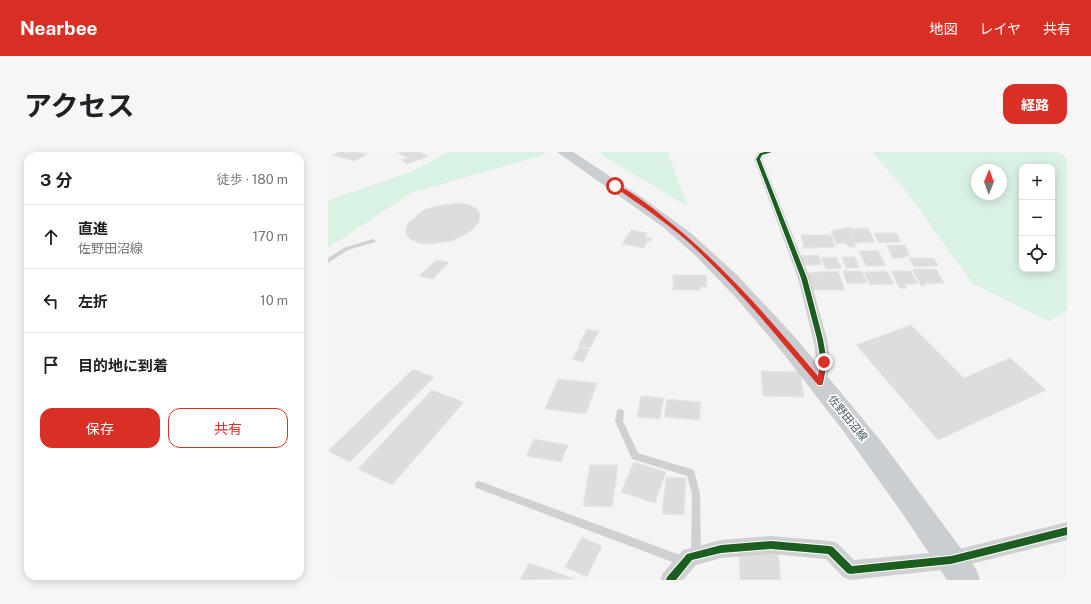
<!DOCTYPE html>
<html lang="ja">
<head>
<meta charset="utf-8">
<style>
	body { margin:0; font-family:"Public Sans","Noto Sans JP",sans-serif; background:#f6f6f6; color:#202124 }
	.controls { position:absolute; right:12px; top:12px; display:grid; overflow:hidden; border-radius:8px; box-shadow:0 2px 10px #0003 }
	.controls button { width:36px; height:36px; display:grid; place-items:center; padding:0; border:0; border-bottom:1px solid #e0e0e0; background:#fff; color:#202124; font:20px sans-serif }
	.compass { position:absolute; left:643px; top:12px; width:36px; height:36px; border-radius:50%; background:#fff; box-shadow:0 2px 10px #0003; rotate:1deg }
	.stop { position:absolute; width:12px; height:12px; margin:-9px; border:3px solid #d93025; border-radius:50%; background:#fff }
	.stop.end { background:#d93025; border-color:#fff; box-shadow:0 1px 4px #0008 }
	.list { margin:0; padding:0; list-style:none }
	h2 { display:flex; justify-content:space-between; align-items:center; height:52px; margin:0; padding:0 16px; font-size:17px }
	h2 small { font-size:13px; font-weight:400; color:#757577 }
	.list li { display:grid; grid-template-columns:26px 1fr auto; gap:12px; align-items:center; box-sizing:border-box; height:64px; padding:0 16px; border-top:1px solid #e0e0e0 }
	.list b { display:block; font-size:15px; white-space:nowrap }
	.list p { margin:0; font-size:13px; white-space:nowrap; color:#757577 }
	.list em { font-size:13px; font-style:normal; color:#757577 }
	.actions { display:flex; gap:8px; padding:12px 16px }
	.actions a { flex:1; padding:9px 0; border:1px solid #d93025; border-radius:12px; text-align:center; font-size:14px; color:#d93025 }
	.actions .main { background:#d93025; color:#fff }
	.icon { flex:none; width:22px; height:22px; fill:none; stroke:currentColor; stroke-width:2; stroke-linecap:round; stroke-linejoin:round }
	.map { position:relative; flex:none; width:739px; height:428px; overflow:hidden; border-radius:12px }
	header { display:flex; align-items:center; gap:24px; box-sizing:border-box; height:56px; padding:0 20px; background:#d93025; color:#fff }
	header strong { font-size:19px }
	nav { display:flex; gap:22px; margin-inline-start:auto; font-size:14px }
	.intro { display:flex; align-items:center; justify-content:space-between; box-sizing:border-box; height:96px; padding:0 24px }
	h1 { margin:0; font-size:28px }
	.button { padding:10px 18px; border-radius:12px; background:#d93025; color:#fff; font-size:14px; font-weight:700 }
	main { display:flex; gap:24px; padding:0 24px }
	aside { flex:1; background:#fff; border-radius:12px; box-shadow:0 2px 10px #0003 }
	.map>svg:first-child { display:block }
	.green { fill:#d9f2e3; fill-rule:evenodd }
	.building { fill:#ddddde; stroke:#e5e6e7 }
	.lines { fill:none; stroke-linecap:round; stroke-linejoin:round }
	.service { fill:#ced0d2; fill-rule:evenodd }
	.minor { fill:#ced0d2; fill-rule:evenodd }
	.primary { fill:#caced1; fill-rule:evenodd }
	.cycleway-casing { stroke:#fff; stroke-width:2 }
	.cycleway { fill:#1b5e20; fill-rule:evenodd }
	.route { fill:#d93025 }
	.labels { text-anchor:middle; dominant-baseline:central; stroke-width:3.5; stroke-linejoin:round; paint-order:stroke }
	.street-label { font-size:11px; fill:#4a5661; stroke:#fff }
</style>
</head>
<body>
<header>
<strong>Nearbee</strong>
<nav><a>地図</a><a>レイヤ</a><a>共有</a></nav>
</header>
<div class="intro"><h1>アクセス</h1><a class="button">経路</a></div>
<main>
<aside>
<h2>3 分<small>徒歩 · 180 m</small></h2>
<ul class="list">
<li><svg class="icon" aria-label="ahead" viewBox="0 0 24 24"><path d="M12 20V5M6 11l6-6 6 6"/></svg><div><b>直進</b><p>佐野田沼線</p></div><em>170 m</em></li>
<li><svg class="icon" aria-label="left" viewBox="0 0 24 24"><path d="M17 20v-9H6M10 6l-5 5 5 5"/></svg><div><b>左折</b></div><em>10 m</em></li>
<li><svg class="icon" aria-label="arrive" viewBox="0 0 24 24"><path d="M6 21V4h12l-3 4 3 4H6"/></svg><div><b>目的地に到着</b></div></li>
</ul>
<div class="actions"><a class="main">保存</a><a>共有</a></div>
</aside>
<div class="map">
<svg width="739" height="428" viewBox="0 0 739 428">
	<rect width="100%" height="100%" fill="#f4f4f4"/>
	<g class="green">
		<path d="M121,0H216L219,2L83,41L0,96V48L80,21Z"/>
		<path d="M273,0H340L359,54L275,4Z"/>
		<path d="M544,0H739V158L721,169L644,131L579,40ZM694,15H724V117H694ZM649,18H673V42H649Z"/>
	</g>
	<g class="building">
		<path d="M10,0H29L39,2L27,9L4,3Z"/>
		<path d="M69,0H92L100,4L80,12L73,8L80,6Z"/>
		<path d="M132,51L142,53L149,57L152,63L151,70L145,77L136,83L124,89L100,92L90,91L82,87L78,82V76L81,70L96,58L108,54Z"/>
		<path d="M522,75L528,95H520L518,91L508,92L503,79Z"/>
		<path d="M540,76L547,90L527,91L521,77Z"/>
		<path d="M303,78L319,81L317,85L324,86L322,90L320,89L316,96L294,92Z"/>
		<path d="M546,81H568L573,90L551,91Z"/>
		<path d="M473,83H503L507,95L476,96Z"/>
		<path d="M559,93H577L582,104H576L577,106H564Z"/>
		<path d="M550,98L558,114H538L531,99Z"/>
		<path d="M490,103L494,113H474L471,104Z"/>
		<path d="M508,105L514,116L498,117L493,106Z"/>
		<path d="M514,105H527L531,116H518Z"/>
		<path d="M581,106H606L610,114L586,115Z"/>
		<path d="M108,108L121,110L105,127L91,124Z"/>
		<path d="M584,117H608L616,131L597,132V134H593Z"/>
		<path d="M510,119L517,138H485L479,121Z"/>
		<path d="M515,119H534L539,131L519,132Z"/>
		<path d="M559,119L566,132L542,133L536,120Z"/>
		<path d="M563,119H583L590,132H577L579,136H571Z"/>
		<path d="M345,123H378L379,135H372L373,138H345Z"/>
		<path d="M583,173L636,226L682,206L718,238L610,288L528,193Z"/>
		<path d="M259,177L271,179L262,196L250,194Z"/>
		<path d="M251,195L262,197L255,210L244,207Z"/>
		<path d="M85,217L106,225L22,310L0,299Z"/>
		<path d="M433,219L472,220L476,245L435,244Z"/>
		<path d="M230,227L269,231L258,262L217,257Z"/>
		<path d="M104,238L136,250L64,333L30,317Z"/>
		<path d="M313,244L336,246L332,267L309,265Z"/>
		<path d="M339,247L373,250L371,268L336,265Z"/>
		<path d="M206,287L240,293L233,310L198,304Z"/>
		<path d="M306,310L338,320L327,351L293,340Z"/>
		<path d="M262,313H290L284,355L255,354Z"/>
		<path d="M338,325L358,326L356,363L334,362Z"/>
		<path d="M254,385L274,394L259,425L237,415Z"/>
		<path d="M450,401L453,428H412L411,402Z"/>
		<path d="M201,411L247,427L192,428Z"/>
	</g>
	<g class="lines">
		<g class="service">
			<path d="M45,87L48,89L47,90L20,98L0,111V106L16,96Z"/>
			<path d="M292,257L295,258L296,260L295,269L310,301L366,318L372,342L373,403L371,406L368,408L365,406L363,403L364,342L359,324L304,307L287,269L289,258Z"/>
			<path d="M151,329L355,404L358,406L360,409L358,412L355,414L151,337L148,336L147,333L148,330Z"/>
		</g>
		<g class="minor">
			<path d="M430,0H446L436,4L434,7L482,126L499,187L503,210L497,235L492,237L487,235L485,231L489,210L485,187L470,126L426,7Z"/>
			<path d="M739,370V388L623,417L522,428L515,425L498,407L443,402L393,406L368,413L355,428H332L335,421L355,398L393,388L443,384L502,389L509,391L526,408L623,399Z"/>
		</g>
		<path class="primary" d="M229,0H245L312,44L363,81L409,123L466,184L553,289L629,391L648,417L652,428H619L572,358L516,280L451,196L410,148L367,103L335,75Z"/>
		<g class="cycleway-casing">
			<g id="cycleway">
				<path d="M437,0H444L434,3L432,7L479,126L495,187L499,210L495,231L494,233H490L489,231L493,210L489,187L473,126L428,7L432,1Z"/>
				<path d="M739,375V383L623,412L522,422L519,421L500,402L443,397L393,401L364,408L348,428H338L339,425L359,402L393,393L443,389L502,394L505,395L524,414L623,404Z"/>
			</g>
		</g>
		<use href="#cycleway" class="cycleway"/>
	</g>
	<path class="route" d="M287,32C307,41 327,58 344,72C399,117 444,170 490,224L492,210L493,208H498L494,233H490C452,188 415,142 372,101C346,75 315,55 285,34Z"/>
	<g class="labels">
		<g class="street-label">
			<text transform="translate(520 266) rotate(51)">佐野田沼線</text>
		</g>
	</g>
</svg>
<div class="controls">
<button>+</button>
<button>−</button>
<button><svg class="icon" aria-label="locate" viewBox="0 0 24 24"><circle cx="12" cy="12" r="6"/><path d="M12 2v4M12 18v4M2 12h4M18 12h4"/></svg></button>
</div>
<svg class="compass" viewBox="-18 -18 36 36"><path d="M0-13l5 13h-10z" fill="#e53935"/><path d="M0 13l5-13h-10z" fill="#757577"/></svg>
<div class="stop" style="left:287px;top:34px"></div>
<div class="stop end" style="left:496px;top:210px"></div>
</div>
</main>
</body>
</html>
